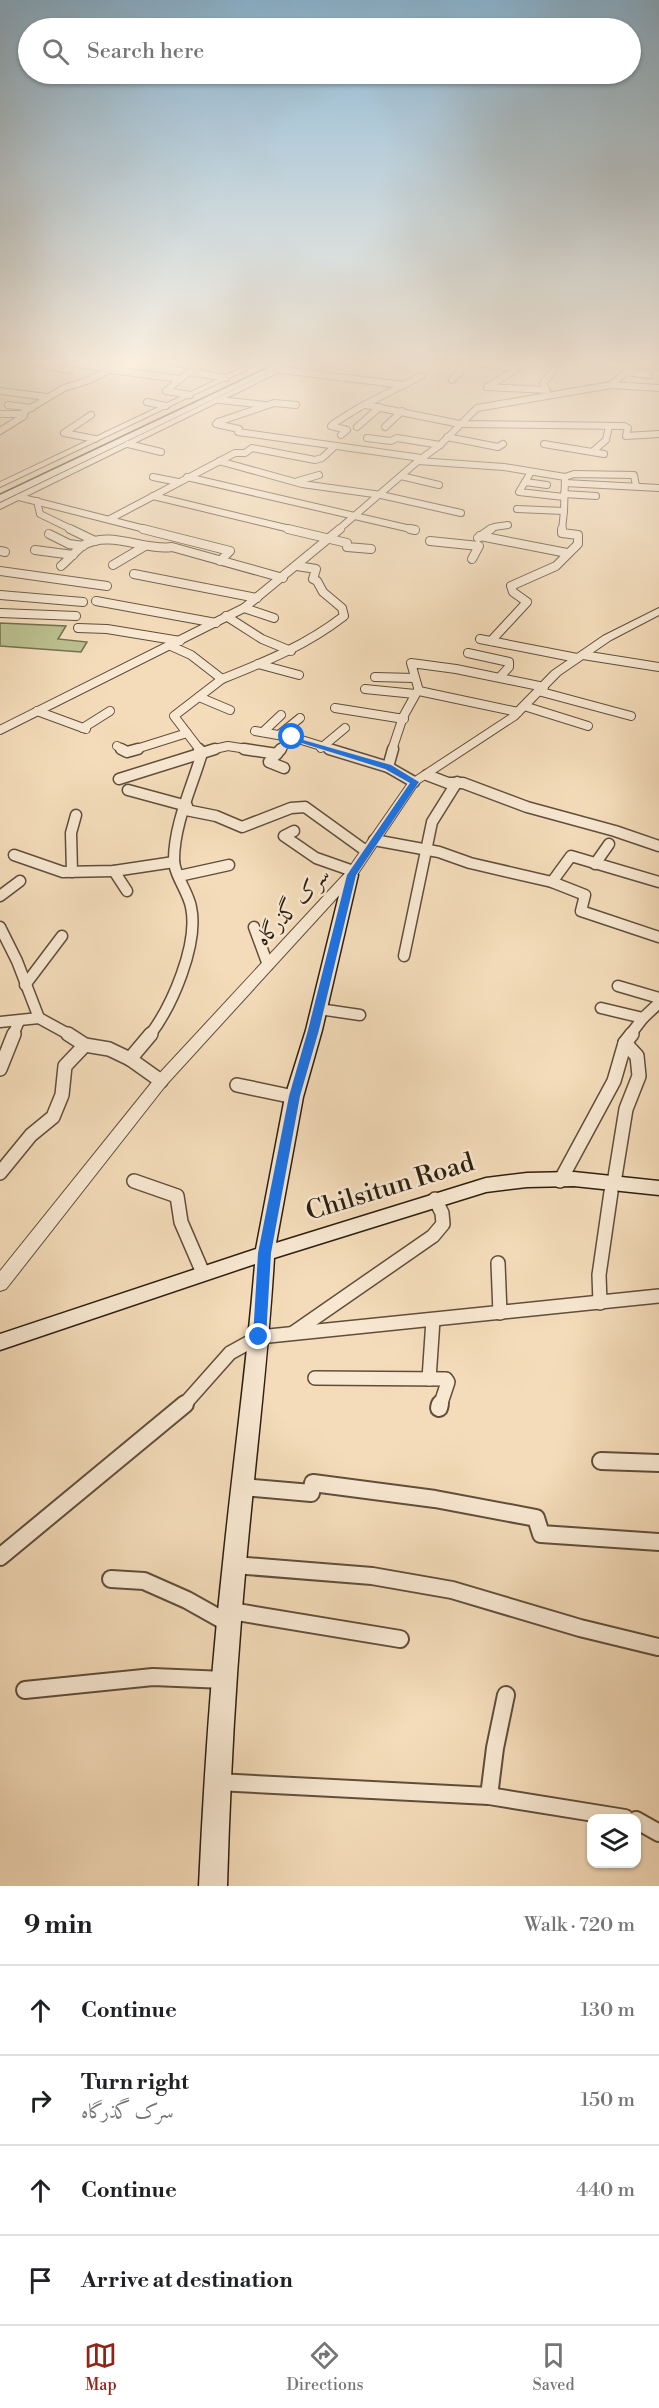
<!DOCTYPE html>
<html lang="en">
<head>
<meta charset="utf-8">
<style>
	body { margin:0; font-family:"Libre Bodoni",Amiri,serif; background:#f6f6f6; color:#202124 }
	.controls { position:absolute; right:18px; bottom:18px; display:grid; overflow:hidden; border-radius:12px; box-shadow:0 2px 4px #0004 }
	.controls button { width:54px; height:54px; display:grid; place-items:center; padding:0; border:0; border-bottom:2px solid #e0e0e0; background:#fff; color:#202124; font:30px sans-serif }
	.stop { position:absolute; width:18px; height:18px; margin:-14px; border:4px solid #1a73e8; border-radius:50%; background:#fff }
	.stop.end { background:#1a73e8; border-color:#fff; box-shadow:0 2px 6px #0008 }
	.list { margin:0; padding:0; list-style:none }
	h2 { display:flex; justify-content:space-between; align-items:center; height:78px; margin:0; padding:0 24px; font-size:26px }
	h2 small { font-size:20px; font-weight:400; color:#757577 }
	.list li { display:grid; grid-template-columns:39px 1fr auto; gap:18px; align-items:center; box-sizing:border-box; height:90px; padding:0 24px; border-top:2px solid #e0e0e0 }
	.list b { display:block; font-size:22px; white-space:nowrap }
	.list p { margin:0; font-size:20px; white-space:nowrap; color:#757577 }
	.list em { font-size:20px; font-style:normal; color:#757577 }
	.icon { flex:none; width:33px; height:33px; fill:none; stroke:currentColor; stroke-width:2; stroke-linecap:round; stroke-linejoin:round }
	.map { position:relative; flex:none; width:659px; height:1886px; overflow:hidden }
	.search { position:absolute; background:#fff; box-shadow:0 2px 4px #0004; left:18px; right:18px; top:18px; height:66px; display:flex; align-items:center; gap:15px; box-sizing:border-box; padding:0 21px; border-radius:33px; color:#757577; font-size:22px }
	.sheet { height:438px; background:#fff }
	nav { display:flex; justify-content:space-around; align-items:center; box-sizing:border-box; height:84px; border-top:2px solid #e0e0e0; background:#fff; font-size:16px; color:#757577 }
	nav a { display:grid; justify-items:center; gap:3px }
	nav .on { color:#8f2418 }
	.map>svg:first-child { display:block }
	.green { fill:#bcc08f; stroke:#757050; stroke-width:1.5 }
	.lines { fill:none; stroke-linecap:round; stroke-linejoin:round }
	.minor-far4-casing { stroke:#604e3b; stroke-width:8 }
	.minor-far3-casing { stroke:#604e3b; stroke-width:10 }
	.minor-far2-casing { stroke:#604e3b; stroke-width:13 }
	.minor-far1-casing { stroke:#604e3b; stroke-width:16 }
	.minor-casing { stroke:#604e3b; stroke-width:20 }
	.tertiary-casing { stroke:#604e3b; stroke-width:2 }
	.secondary-casing { stroke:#2e1f11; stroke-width:3 }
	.minor-far4 { stroke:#f8e8d2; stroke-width:6 }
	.minor-far3 { stroke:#f8e8d2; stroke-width:8 }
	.minor-far2 { stroke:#f8e8d2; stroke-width:10 }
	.minor-far1 { stroke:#f8e8d2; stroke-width:13 }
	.minor { stroke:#f8e8d2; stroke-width:16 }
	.tertiary { fill:#f8e8d2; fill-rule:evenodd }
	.secondary { fill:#f8e8d2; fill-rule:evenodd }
	.route { fill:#1a73e8 }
	.labels { text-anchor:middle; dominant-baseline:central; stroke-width:5; stroke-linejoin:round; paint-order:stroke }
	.street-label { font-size:21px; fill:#2e1f11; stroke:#f8e8d2 }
	.near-street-label { font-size:26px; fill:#2e1f11; stroke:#f8e8d2 }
</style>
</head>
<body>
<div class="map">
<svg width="659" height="1886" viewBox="0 0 659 1886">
	<rect width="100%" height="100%" fill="#f4dcba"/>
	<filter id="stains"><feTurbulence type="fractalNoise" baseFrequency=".00333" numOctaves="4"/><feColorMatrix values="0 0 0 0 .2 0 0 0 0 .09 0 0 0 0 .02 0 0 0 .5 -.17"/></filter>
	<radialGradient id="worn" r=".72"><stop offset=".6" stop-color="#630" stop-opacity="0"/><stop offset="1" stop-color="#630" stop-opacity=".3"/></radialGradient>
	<path class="green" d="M0,623L66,626L58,639L87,642L81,652L0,646Z"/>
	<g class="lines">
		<g class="minor-far4-casing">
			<g id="minor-far4">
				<path d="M20,360L51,365"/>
				<path d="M162,360L198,367"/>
				<path d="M454,360L519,368"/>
				<path d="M587,360L632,367"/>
				<path d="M60,361L111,369"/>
				<path d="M636,364L659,367"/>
				<path d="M49,366L70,370"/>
				<path d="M274,369L403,385"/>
				<path d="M111,370L180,379"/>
				<path d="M189,372L226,378"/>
				<path d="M626,372L649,375"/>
				<path d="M452,380L469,361"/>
				<path d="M611,385L640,360"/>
				<path d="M487,387L547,390L543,383L563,360"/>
				<path d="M487,387L532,360"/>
				<path d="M0,391L47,397"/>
				<path d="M166,391L189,372L214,360"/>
				<path d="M166,391L190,395"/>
				<path d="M220,400L264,405"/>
				<path d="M147,402L166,406"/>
				<path d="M8,405L32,408"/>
				<path d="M366,405L460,424L624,426L628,428L626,436L659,434"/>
				<path d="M0,414H24"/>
				<path d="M91,415L64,433L95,439"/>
				<path d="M218,422L216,424L239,429L238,432L421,458"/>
				<path d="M218,422L274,403L296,405"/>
				<path d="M357,427L380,407"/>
				<path d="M385,427L402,411"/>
				<path d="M0,431L24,416V412L64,388L90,380L128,360"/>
				<path d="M341,435L347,430L331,426L333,424L360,407L421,376"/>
				<path d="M447,437L498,447L503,444"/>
				<path d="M367,438L391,441L397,438L440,445"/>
				<path d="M128,444L161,452"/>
				<path d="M544,444L604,454"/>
				<path d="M592,452L606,440L609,426"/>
				<path d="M219,461L302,484L381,495L461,513"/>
				<path d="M418,461L504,467L565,477L574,474L634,475L636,486"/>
				<path d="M531,472L519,492L564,497"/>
				<path d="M401,476L439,485"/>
				<path d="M153,477L178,482"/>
				<path d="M187,477L415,530"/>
				<path d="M298,481L319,475"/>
				<path d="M525,482L547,485"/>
				<path d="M565,483L659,488"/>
				<path d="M564,494L596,496"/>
				<path d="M153,496L294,530"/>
				<path d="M19,497L149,530"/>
				<path d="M37,501L40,514L73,530"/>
				<path d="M517,509L564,511L565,477"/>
				<path d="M110,519L235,453H245L252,448L315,460L322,458L333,448"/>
				<path d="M338,530L418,461L440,445L477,408L611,385L659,388"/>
				<path d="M489,530L494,527L508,525"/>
				<path d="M562,530L564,511"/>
			</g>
		</g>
		<g class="minor-far3-casing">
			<g id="minor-far3">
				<path d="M70,529L95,541"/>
				<path d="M143,529L230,551L220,561"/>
				<path d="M288,529L347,543V547L371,549"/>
				<path d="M410,529L415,530"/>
				<path d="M49,534L69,544L83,546"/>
				<path d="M480,536L567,553"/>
				<path d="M478,538L491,529"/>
				<path d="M430,541L479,546L472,559"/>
				<path d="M35,550L73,555"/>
				<path d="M0,551L5,552"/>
				<path d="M113,565L145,546"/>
				<path d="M61,566C68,560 75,552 82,546C109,529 144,551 172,547L283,578"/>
				<path d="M0,571L107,586"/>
				<path d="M134,574L257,598"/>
				<path d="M0,595L83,602"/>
				<path d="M96,601L216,623"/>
				<path d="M244,608L274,618"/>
				<path d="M0,613L76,616"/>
				<path d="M226,616L262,639L291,651"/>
				<path d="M78,628L107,629L180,641"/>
				<path d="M480,639L577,658"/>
				<path d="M491,641L527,602L513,592L511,586L556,566L578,544V535L562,533V529"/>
				<path d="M171,646L191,655L222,679L174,716L200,750"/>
				<path d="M468,653L509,662V667L500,677"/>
				<path d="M583,655L659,667"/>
				<path d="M258,664L299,675"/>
				<path d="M375,677L414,678"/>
				<path d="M222,679C267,661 305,646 344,616L342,608L323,592L317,581L313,579L316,569L297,566"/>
				<path d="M365,689L415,694"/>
				<path d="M538,691L631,716"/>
				<path d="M199,697L230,710"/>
				<path d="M524,706L588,726"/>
				<path d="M335,708L404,719"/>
				<path d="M37,711L86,729"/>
				<path d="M518,712L419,691L411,663L456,669L544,687"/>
				<path d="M83,728L110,711"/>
				<path d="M0,730L244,608L340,529"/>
				<path d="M255,731L295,738L334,750"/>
				<path d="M263,732L281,715"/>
				<path d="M279,735L300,718"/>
				<path d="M117,746L124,750"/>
				<path d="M321,748L345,728"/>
				<path d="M133,750L187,733"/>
				<path d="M210,750L228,746L253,750"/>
				<path d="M280,750L292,737"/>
				<path d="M392,750L403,717L418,690"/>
			</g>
		</g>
		<g class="minor-far2-casing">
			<g id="minor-far2">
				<path d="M121,749L127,752L138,749"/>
				<path d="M244,749L277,754"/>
				<path d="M281,749L269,762L284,768"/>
				<path d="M329,749L388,767L414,782"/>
				<path d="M388,767L393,749"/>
				<path d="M427,775L448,783H463L527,807L615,831L659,846"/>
				<path d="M119,779L215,749"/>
				<path d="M128,790L187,806"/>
				<path d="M186,810L216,816L242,827L291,808L305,807L366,851"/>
				<path d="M294,831L284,836L316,858L353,871"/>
				<path d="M374,840L439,852L470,863L552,882L585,895L581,911L659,937"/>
				<path d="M14,855L63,872L114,871L174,862"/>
				<path d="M595,864L609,844"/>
				<path d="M114,871L127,891"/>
				<path d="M72,872L71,833L76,815"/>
				<path d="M179,876L229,865"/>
				<path d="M552,882L571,856L659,882"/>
				<path d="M0,896L20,881"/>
				<path d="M0,927L17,961L39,1018L70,1035"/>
				<path d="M254,927L268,965"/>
				<path d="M404,956L432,822L457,782"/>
				<path d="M25,985L62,936"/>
				<path d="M618,986L659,998"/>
				<path d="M601,1008L643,1018"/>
				<path d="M319,1009L360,1015"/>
				<path d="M0,1022L39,1018"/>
				<path d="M13,1035L19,1021"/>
				<path d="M150,1035C172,1006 199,944 191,907C188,891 174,875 174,860C174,824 192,787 202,753L199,749"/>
				<path d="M630,1035L643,1018L659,1003"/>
			</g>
		</g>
		<g class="minor-far1-casing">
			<g id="minor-far1">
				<path d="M68,1034L85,1045L109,1049L130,1059L161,1081"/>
				<path d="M130,1059L151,1034"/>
				<path d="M0,1069L14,1034"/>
				<path d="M237,1085L294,1097"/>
				<path d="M0,1173L31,1135L53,1117L62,1095L65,1066L85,1045"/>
				<path d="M134,1181L177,1196L181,1222L203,1273"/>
				<path d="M560,1181L614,1081L625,1043L632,1034"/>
				<path d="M614,1183L626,1109L639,1076L637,1056L625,1043"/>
				<path d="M498,1263L500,1313"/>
				<path d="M600,1303L599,1275L611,1192"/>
				<path d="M293,1333L433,1236L443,1224L442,1213L435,1199"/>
				<path d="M315,1378L446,1379L448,1382L440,1406"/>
				<path d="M429,1379L433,1320"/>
				<path d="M183,1406L230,1353L259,1337L659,1296"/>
			</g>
		</g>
		<g class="minor-casing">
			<g id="minor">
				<path d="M439,1408L440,1404"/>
				<path d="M601,1461L659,1463"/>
				<path d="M243,1487L311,1493L313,1483L435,1499L536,1518L541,1534L659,1542"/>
				<path d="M0,1557L185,1404"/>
				<path d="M234,1565L372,1576L452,1590L580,1628L658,1647"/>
				<path d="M111,1579L144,1581L187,1600L228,1623"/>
				<path d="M231,1611L400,1639"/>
				<path d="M25,1690L153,1677L225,1680"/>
				<path d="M217,1782L489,1796L625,1818"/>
				<path d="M489,1796L495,1748L506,1695"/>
				<path d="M636,1820L659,1833"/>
			</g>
		</g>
		<g class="tertiary-casing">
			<g id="tertiary">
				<path d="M258,360H267L0,487V482Z"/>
				<path d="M295,360H304L0,509V503Z"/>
				<path d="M659,608V615L611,640L560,675L517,719L418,784L355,878L166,1085L6,1289L0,1291V1271L156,1077L346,872L410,780L509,715L552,671L603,636Z"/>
			</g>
		</g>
		<g class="secondary-casing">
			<g id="secondary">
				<path d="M285,360H295L0,502V495Z"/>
				<path d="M351,871L358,875L322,1030L303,1097L276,1243L486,1178L527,1173L574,1172L659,1181V1195L574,1186L527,1187L486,1192L274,1258C268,1360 255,1461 246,1563C236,1670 230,1778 227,1886H199C204,1778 211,1671 223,1563C233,1464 247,1364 255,1264L0,1350V1334L256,1249L285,1097L306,1030L344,875Z"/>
			</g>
		</g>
		<use href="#minor-far4" class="minor-far4"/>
		<use href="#minor-far3" class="minor-far3"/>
		<use href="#minor-far2" class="minor-far2"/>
		<use href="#minor-far1" class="minor-far1"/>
		<use href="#minor" class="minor"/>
		<use href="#tertiary" class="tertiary"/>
		<use href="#secondary" class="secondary"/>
	</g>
	<linearGradient id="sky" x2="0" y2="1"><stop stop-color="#8ab6d4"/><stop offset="0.58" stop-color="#faefe0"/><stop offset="1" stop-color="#faefe0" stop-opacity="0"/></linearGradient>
	<rect width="659" height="624" fill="url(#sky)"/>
	<path class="route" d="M289,736L391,765L419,782L356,875L319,1030L300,1096L271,1253L266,1337L259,1343L253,1337L258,1253L289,1096L308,1030L347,875L410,783L385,769L289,739Z"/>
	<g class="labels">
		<g class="street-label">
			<text transform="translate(293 907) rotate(-47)">سرک گذرگاه</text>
		</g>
		<g class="near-street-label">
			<text transform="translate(390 1187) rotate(-17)">Chilsitun Road</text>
		</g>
	</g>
	<rect width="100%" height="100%" filter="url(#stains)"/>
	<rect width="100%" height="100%" fill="url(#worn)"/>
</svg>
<div class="controls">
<button><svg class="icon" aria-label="layers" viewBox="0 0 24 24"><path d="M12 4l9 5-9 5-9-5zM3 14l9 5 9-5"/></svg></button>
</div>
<div class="stop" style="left:292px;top:737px"></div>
<div class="stop end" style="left:259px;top:1337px"></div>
<div class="search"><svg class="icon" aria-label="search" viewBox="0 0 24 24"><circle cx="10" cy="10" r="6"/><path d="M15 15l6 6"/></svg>Search here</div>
</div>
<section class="sheet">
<h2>9 min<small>Walk · 720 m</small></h2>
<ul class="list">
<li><svg class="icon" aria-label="ahead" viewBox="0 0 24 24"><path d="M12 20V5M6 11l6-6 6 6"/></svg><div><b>Continue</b></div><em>130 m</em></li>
<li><svg class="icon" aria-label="right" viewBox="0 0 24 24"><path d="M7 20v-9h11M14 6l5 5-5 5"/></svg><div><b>Turn right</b><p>سرک گذرگاه</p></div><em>150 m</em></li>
<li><svg class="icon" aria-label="ahead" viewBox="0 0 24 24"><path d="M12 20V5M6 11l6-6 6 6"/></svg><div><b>Continue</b></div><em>440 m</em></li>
<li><svg class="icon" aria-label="arrive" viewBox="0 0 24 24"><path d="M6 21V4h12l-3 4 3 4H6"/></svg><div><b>Arrive at destination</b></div></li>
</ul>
</section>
<nav>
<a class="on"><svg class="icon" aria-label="map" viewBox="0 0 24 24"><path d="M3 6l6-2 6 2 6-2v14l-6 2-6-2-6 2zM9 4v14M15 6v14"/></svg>Map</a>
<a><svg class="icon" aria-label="directions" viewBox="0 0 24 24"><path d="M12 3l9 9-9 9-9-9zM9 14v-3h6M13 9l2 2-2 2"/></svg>Directions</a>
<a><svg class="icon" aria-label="saved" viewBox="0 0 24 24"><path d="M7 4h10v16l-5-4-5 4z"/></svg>Saved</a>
</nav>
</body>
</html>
